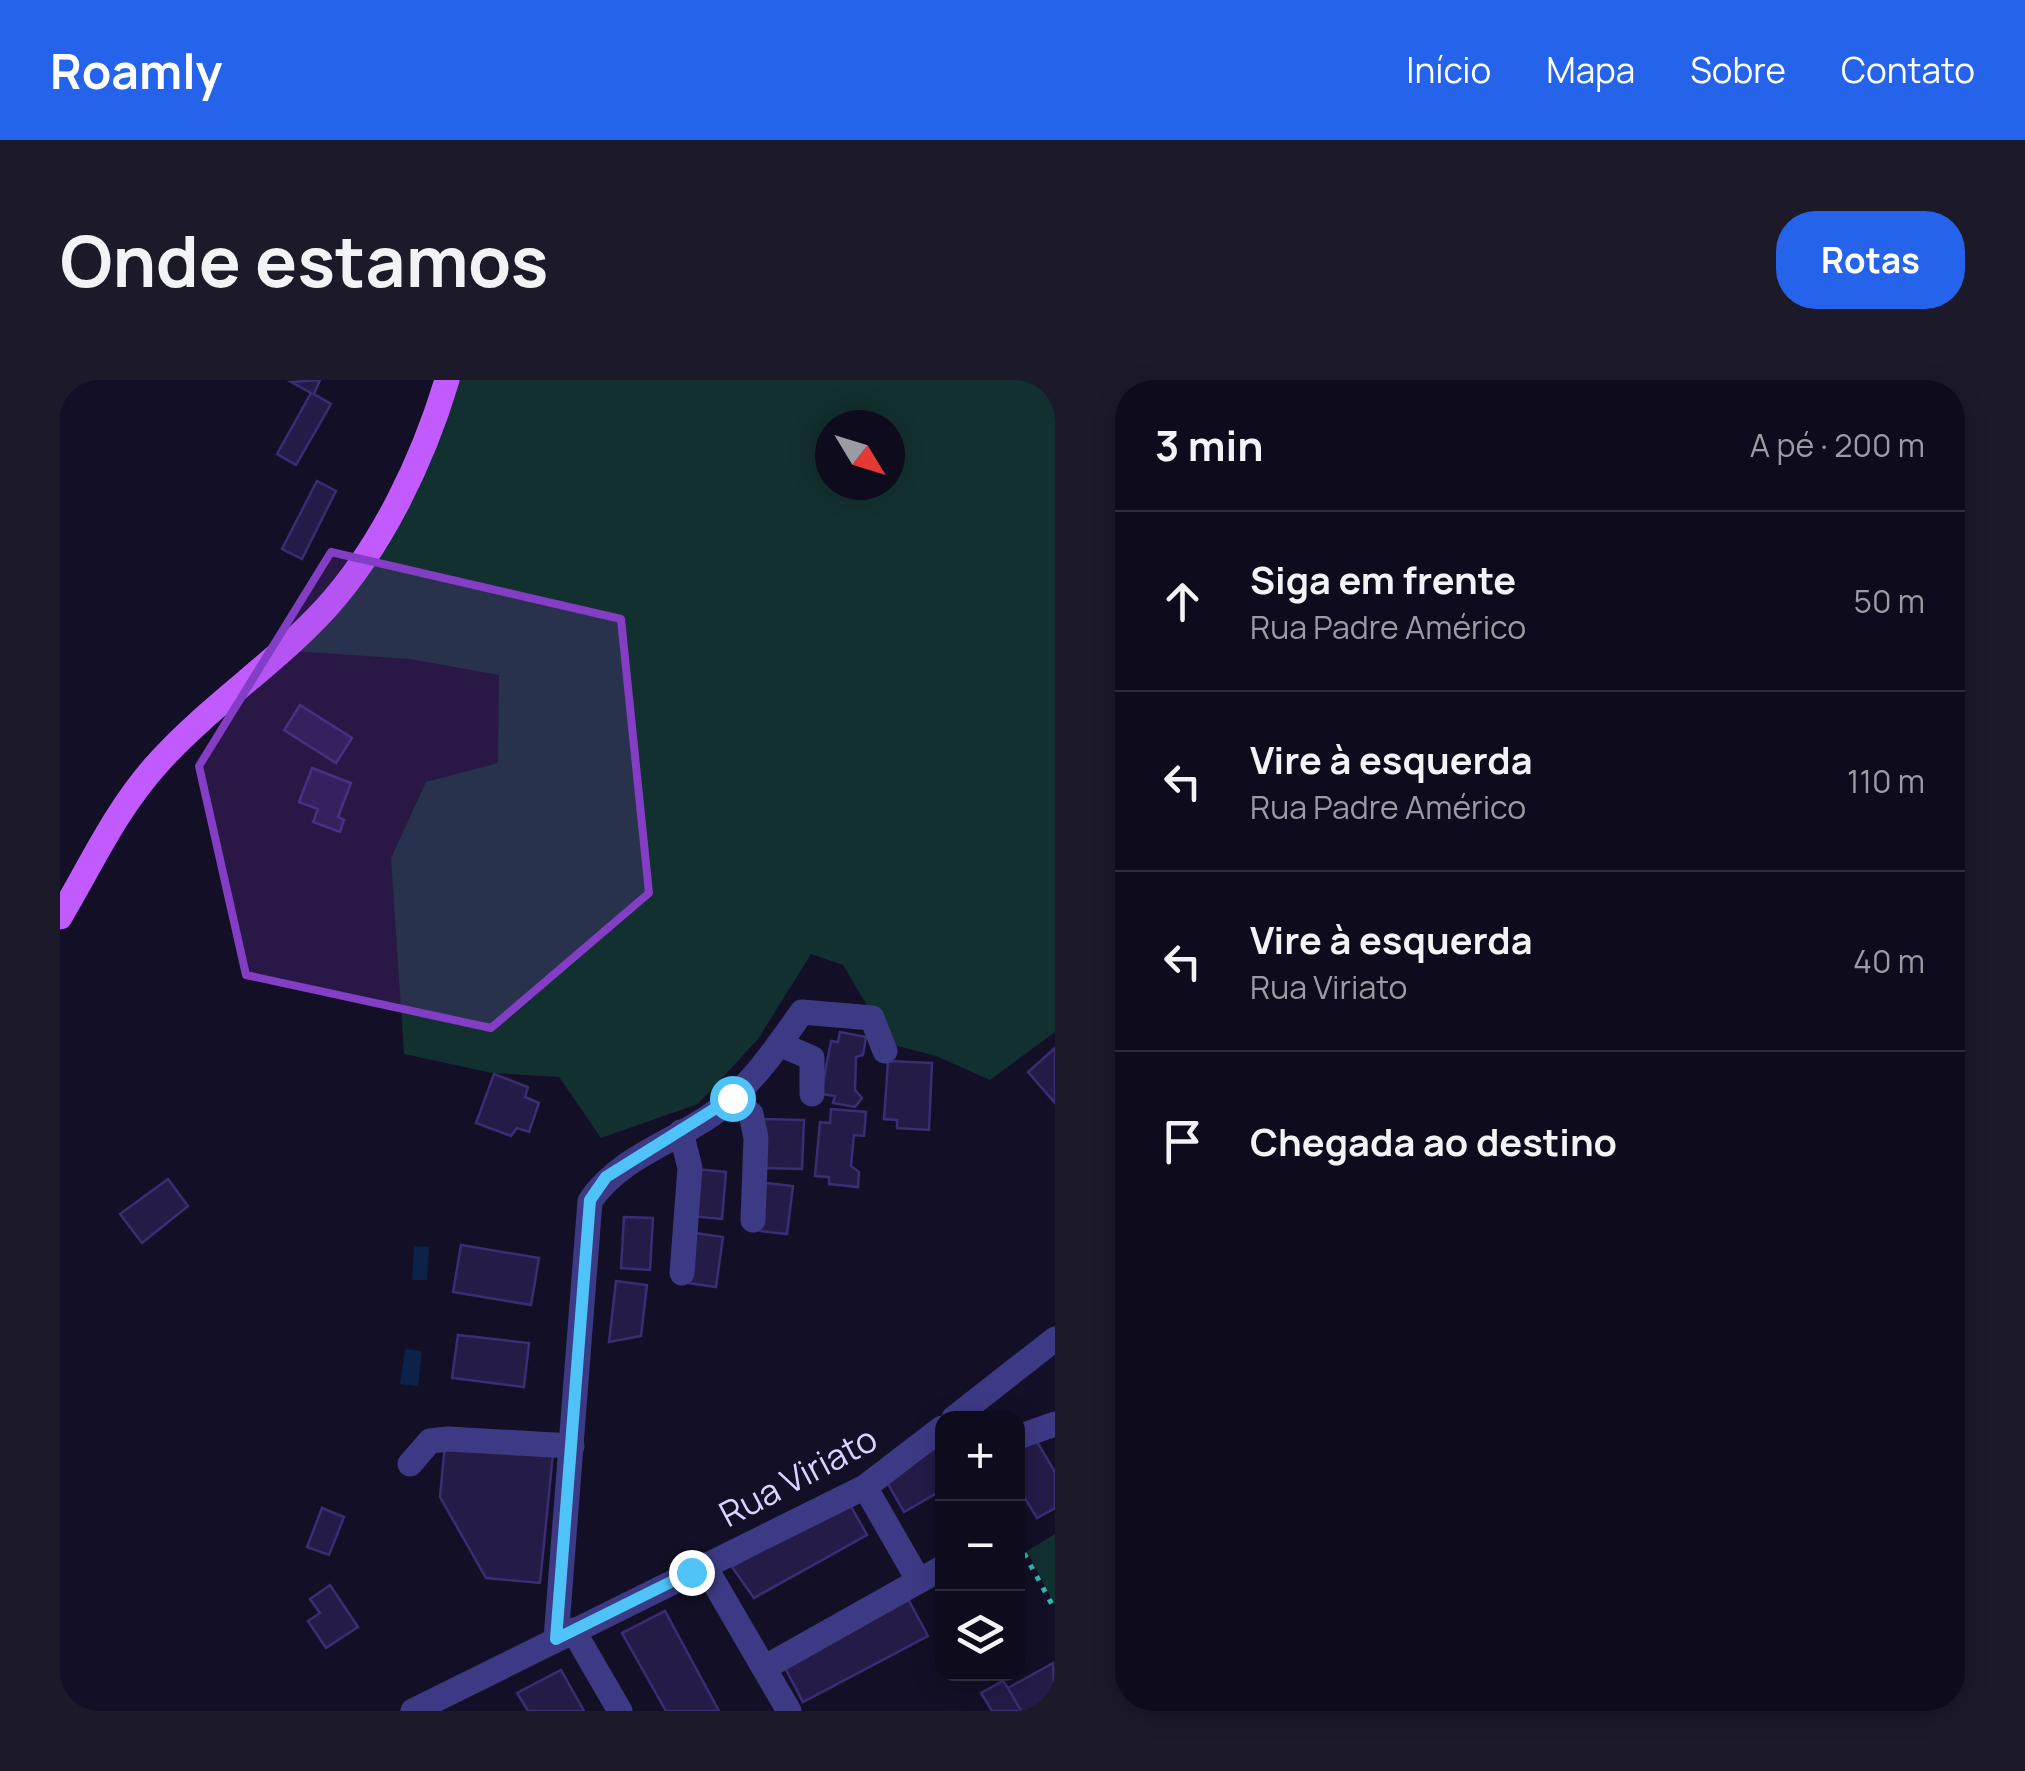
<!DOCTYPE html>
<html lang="pt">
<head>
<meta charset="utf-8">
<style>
	body { margin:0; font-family:Manrope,sans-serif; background:#1c1929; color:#f1f3f6 }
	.controls { position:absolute; right:30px; bottom:30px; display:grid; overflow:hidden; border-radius:20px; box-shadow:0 5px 25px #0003 }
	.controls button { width:90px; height:90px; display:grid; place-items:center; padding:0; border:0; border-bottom:2px solid #2e2b3b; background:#0e0b1c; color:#f1f3f6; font:50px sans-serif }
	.compass { position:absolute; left:755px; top:30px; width:90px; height:90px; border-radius:50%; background:#0e0b1c; box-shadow:0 5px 25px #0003; rotate:128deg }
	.stop { position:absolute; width:30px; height:30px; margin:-22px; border:8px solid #4fc3f7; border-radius:50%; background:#fff }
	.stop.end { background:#4fc3f7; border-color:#fff; box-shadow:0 2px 10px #0008 }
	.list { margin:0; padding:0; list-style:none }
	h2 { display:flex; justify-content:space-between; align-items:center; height:130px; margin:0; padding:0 40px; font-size:42px }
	h2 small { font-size:32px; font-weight:400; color:#9b9ba3 }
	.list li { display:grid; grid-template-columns:65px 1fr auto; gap:30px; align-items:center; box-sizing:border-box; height:180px; padding:0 40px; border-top:2px solid #2e2b3b }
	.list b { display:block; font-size:38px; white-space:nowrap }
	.list p { margin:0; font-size:32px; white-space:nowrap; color:#9b9ba3 }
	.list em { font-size:32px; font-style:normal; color:#9b9ba3 }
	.icon { flex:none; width:55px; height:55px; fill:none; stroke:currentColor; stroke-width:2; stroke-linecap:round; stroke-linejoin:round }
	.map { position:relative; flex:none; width:995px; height:1331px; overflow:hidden; border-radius:40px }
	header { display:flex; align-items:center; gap:60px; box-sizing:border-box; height:140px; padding:0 50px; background:#2563eb; color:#fff }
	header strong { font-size:48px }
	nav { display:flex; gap:55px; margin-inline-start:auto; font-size:35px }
	.intro { display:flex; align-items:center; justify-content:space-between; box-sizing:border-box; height:240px; padding:0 60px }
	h1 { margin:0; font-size:70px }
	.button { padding:25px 45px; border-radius:40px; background:#2563eb; color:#fff; font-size:35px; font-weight:700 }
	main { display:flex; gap:60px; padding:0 60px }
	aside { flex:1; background:#0e0b1c; border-radius:40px; box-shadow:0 5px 25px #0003 }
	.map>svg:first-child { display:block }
	.green { fill:#12302f; fill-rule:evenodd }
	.water { fill:#0c2248 }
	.building { fill:#241b47; stroke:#3b2d73; stroke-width:2.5 }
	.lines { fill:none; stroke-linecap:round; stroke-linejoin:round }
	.path { stroke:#2fb8b0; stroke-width:5; stroke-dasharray:5 8; stroke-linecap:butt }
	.minor { stroke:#3d3a85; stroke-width:25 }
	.major { stroke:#c25bff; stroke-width:25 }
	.route { stroke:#4fc3f7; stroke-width:12 }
	.marked { fill:#843dc5; fill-opacity:0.2; stroke:#843dc5; stroke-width:8; stroke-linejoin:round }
	.labels { text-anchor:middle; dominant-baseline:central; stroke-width:9; stroke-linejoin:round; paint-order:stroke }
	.street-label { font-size:35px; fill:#d9d4ff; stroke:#130f26 }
</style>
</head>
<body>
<header>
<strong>Roamly</strong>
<nav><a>Início</a><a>Mapa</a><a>Sobre</a><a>Contato</a></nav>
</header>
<div class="intro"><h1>Onde estamos</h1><a class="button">Rotas</a></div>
<main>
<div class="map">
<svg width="995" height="1331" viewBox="0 0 995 1331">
	<rect width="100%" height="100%" fill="#130f26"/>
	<g class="green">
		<path d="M376,0H995V652L930,700L876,676L830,664L783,585L751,574L698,659L638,724L541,758L499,697L432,693L344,674L331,478L366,402L438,383L439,295L350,279L233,271L330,121ZM770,45H830V105H770Z"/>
		<path d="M995,1154V1226L967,1171Z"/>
	</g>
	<g class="water">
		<path d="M354,866L369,867L367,900H352Z"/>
		<path d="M345,969L362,971L358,1006L340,1004Z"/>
	</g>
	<g class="building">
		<path d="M260,0L254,14L271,24L236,85L217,74L251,13L231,2Z"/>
		<path d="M257,101L276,111L242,179L222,169Z"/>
		<path d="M240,325L292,358L276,383L224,350Z"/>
		<path d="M252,388L291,403L278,437L284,440L280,452L253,442L258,429L239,422Z"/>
		<path d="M780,652L806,657L803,675L796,677L795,710L802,718L795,727L773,723L775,716L761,714L771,661L778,662Z"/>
		<path d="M995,668V723L968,692Z"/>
		<path d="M828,681L872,683L869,750L837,748V740L824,739Z"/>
		<path d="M434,694L468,707L465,717L479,723L469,752L457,748L451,756L416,743Z"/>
		<path d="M771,729L806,732L804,756L794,755L791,786L799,792L798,807L769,804V797L755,796L760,742L770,743Z"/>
		<path d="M702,739L744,740L742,789L700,788Z"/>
		<path d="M635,789L666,792L662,839L630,836Z"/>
		<path d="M108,799L128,826L82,863L60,834Z"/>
		<path d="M706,803L733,806L727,854L700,851Z"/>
		<path d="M564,837L593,838L590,890L561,888Z"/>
		<path d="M635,853L663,857L656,907L628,903Z"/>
		<path d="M401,865L479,878L471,925L393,912Z"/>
		<path d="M556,901L587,905L581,956L549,962Z"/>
		<path d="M398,955L469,963L464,1007L392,998Z"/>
		<path d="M976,1060L995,1092V1128L977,1138L958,1107V1069Z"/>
		<path d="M385,1064L493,1074L480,1203L426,1198L380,1117Z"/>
		<path d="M882,1064V1110L844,1132L824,1097Z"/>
		<path d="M788,1121L807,1155L694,1218L672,1187Z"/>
		<path d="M262,1128L284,1137L269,1175L247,1167Z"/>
		<path d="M270,1205L298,1247L266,1268L248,1241L260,1233L250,1219Z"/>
		<path d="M848,1219L868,1256L743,1322L725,1288Z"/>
		<path d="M605,1231L659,1331H606L562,1253Z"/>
		<path d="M993,1283L995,1328L961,1331L948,1308Z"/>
		<path d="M501,1290L524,1331H468L457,1313Z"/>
		<path d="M943,1301L948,1308L961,1331H932L921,1313Z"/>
	</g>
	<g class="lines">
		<path class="path" d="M958,1162L995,1230"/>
		<g class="minor">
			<path d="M719,664L752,678V714"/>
			<path d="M672,718L691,734L696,758L693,840"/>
			<path d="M621,752L630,788L622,893"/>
			<path d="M894,1038L995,959"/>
			<path d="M958,1057L995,1044"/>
			<path d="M350,1084L370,1061L388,1059L512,1066"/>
			<path d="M805,1107L859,1201"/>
			<path d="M644,1185L729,1331"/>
			<path d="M513,1250L560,1331"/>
			<path d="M496,1259L530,821C562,774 620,761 662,727C696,699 717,667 742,632L812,638L825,671"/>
			<path d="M704,1288L882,1188"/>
			<path d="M353,1331L805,1107L882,1048"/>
		</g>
		<path class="major" d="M0,537C31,485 56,429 98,383C149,326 215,284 266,228C322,166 363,80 387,0"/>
	</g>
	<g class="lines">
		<path class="route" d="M631,1192L496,1259L530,820L546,797L672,718"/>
	</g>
	<path class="marked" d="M271,172L561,239L589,513L431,648L186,595L139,386Z"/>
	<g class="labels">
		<g class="street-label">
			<text transform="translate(738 1096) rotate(-28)">Rua Viriato</text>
		</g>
	</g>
</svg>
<div class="controls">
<button>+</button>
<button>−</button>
<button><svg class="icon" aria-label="layers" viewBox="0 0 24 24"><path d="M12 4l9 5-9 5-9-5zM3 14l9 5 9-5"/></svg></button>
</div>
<svg class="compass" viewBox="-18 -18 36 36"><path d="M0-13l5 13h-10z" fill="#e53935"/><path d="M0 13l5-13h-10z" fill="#9b9ba3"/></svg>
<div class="stop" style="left:672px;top:718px"></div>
<div class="stop end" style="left:631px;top:1192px"></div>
</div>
<aside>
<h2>3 min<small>A pé · 200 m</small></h2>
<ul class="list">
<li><svg class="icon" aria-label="ahead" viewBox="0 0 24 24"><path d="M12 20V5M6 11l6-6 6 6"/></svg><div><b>Siga em frente</b><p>Rua Padre Américo</p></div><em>50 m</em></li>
<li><svg class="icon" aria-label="left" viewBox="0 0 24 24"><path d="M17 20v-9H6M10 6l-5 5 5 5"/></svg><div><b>Vire à esquerda</b><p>Rua Padre Américo</p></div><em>110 m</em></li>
<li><svg class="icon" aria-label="left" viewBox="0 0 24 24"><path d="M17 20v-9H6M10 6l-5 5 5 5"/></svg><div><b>Vire à esquerda</b><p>Rua Viriato</p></div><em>40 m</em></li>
<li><svg class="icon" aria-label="arrive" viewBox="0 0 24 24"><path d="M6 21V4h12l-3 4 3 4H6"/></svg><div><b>Chegada ao destino</b></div></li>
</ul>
</aside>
</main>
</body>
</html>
